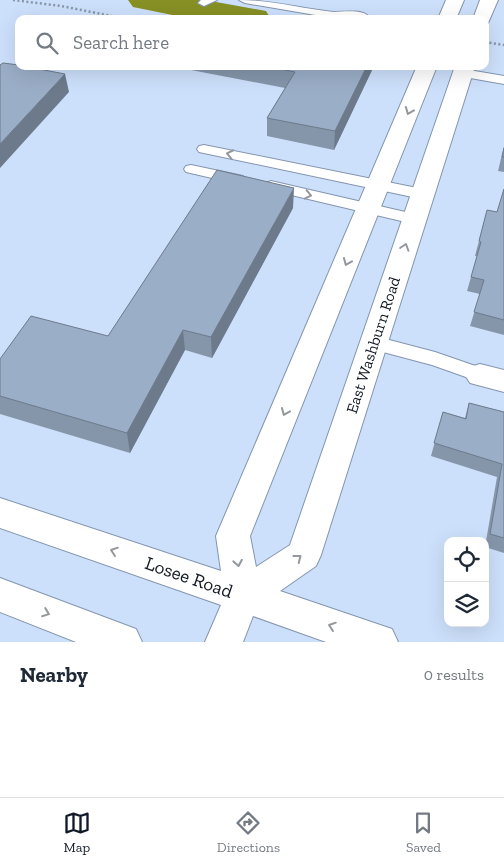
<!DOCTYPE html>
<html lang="en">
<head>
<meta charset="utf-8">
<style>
	body { margin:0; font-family:"Zilla Slab",serif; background:#f2f2f3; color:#1f2937 }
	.controls { position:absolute; right:15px; bottom:15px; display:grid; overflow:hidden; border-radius:10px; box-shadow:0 5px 20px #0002 }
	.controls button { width:45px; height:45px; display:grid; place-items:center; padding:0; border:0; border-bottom:1px solid #e0e1e3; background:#fff; color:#1f2937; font:25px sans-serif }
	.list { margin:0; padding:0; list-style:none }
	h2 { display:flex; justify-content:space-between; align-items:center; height:65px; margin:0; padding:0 20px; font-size:21px }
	h2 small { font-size:16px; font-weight:400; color:#747a83 }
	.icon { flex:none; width:28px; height:28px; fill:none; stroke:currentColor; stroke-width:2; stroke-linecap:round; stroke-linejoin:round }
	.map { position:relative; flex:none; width:504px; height:642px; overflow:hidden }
	.search { position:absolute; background:#fff; box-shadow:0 5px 20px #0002; left:15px; right:15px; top:15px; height:55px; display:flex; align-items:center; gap:12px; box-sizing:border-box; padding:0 18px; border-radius:10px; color:#747a83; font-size:19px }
	.sheet { height:155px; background:#fff }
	nav { display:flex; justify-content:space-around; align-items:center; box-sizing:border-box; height:70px; border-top:1px solid #e0e1e3; background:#fff; font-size:14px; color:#747a83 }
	nav a { display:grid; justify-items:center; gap:2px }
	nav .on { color:#111827 }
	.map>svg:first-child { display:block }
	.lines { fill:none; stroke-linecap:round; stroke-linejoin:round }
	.river { fill:#869024; fill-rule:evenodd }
	.lane-casing { stroke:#8395ae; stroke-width:2 }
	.street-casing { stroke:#8395ae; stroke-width:2 }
	.secondary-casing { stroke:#8395ae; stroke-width:2 }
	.path { stroke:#8796aa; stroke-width:2.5; stroke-dasharray:2 2.5; stroke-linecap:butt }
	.lane { fill:#fff; fill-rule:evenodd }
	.street { fill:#fff; fill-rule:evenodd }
	.secondary { fill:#fff; fill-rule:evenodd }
	.wall { fill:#8596ab }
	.shaded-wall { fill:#6c7a8b }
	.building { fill:#9baec7; stroke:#6c7a8b }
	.oneway { stroke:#94989c }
	.labels { text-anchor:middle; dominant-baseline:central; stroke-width:4.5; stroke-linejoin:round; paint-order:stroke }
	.street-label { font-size:16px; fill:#121923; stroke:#fff }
	.near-street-label { font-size:19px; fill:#121923; stroke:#fff }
</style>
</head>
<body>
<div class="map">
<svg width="504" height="642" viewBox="0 0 504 642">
	<rect width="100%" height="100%" fill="#cde0fb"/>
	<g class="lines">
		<path class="river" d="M128,0H205L266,11L271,19H192L133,7Z"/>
		<g class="lane-casing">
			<g id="lane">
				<path d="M201,0H217L204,6L198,3Z"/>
				<path d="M239,0C272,0 302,9 334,12C343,12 361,9 368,16L365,19L333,18L245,3Z"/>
				<path d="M463,69L504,76V84L459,76L457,73L459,70Z"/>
				<path d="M204,145L422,189L427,191L430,194L427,197L422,199L199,152L197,149L199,146Z"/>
				<path d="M191,165L243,176L245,179L243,182L238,184L186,172L184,169L186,166Z"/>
				<path d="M271,181L414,214L419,215L422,219L419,223L414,224L266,189L264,186L266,183Z"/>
				<path d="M374,336L435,352L487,370L489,375L487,380L480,382L432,365L368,348L365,343L368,338Z"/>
			</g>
		</g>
		<g class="street-casing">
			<path id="street" d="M480,364L504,370V392L470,383L465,375L470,367Z"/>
		</g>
		<g class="secondary-casing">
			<g id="secondary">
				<path d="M446,0H464L456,19H438Z"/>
				<path d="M480,0H498L488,23L485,24V19H473Z"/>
				<path d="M417,66H437L250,536L256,567L290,545L455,66H475L321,555L316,566L280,591L392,629L398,642H326L253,616L243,642H205L221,605L0,528V498L221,571L216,536Z"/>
				<path d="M0,578L136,629L142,642H76L0,612Z"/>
			</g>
		</g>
		<g class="path">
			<path d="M13,0L61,6L127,19"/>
			<path d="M485,42L504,45"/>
			<path d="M385,66L399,69"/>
		</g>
		<use href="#lane" class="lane"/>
		<use href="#street" class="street"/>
		<use href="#secondary" class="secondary"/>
	</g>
	<g class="wall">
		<path d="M170,66H374L334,150L267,136V118L285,88Z"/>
		<path d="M504,146V172L498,171Z"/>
		<path d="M504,189V335L470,326L480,294L467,291L477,256H475L487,210L497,212Z"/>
		<path d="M293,208L212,358L185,350L130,453L0,414V359L108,336Z"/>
		<path d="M469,403L504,412V553L485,547L497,477L431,456L443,412L465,418Z"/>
	</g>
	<g class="shaded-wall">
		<path d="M367,66H374L373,68L334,150L335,131Z"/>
		<path d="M65,74L69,92L0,168V144Z"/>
		<path d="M294,188L293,208L212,358L211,337Z"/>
		<path d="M183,330L185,350L130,453L127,433Z"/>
	</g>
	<g class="building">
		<path d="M196,16L208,19H194Z"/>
		<path d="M3,63L19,65V66H23L65,74L0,144V65Z"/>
		<path d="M266,66H367L335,131L267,118L295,72Z"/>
		<path d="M504,148V157H502Z"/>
		<path d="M217,170L294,188L211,337L183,330L127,433L0,396V359L31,316L108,336Z"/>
		<path d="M504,189V320L474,312L484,280L471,277L481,242L479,241L487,210L497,212Z"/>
		<path d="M469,403L504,412V538L490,534L502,464L434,443L443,412L466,419Z"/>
	</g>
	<defs><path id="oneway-chevron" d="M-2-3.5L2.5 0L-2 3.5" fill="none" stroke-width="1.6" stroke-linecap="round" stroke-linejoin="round" transform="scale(1.25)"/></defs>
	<g class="oneway">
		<use href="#oneway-chevron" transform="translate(409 111) rotate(112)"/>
		<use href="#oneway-chevron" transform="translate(230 154) rotate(-168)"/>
		<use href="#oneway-chevron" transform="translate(308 195) rotate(13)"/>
		<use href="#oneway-chevron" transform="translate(405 247) rotate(-72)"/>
		<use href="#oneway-chevron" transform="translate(347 262) rotate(113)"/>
		<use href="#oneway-chevron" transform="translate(285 412) rotate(113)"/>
		<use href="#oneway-chevron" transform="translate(114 551) rotate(-161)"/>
		<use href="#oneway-chevron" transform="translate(298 558) rotate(-38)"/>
		<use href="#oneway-chevron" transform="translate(238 563) rotate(80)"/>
		<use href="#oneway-chevron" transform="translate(46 613) rotate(21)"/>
		<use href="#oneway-chevron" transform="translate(332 626) rotate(-161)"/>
	</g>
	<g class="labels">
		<g class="street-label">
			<text transform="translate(373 345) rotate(-72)">East Washburn Road</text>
		</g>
		<g class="near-street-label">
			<text transform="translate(189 577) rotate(19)">Losee Road</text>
		</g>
	</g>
</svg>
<div class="controls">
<button><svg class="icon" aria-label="locate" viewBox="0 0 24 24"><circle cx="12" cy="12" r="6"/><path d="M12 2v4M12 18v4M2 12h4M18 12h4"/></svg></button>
<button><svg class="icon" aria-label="layers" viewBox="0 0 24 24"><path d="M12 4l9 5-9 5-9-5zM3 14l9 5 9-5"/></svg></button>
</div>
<div class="search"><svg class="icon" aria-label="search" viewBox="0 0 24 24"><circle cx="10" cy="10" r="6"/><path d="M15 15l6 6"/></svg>Search here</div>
</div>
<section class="sheet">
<h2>Nearby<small>0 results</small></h2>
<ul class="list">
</ul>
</section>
<nav>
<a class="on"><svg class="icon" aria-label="map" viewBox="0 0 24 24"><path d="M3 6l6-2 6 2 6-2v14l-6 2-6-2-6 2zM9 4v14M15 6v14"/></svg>Map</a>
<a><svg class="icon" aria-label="directions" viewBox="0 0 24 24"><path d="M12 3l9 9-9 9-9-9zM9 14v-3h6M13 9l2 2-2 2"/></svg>Directions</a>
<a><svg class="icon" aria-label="saved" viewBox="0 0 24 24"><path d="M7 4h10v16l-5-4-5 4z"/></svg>Saved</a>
</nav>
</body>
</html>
